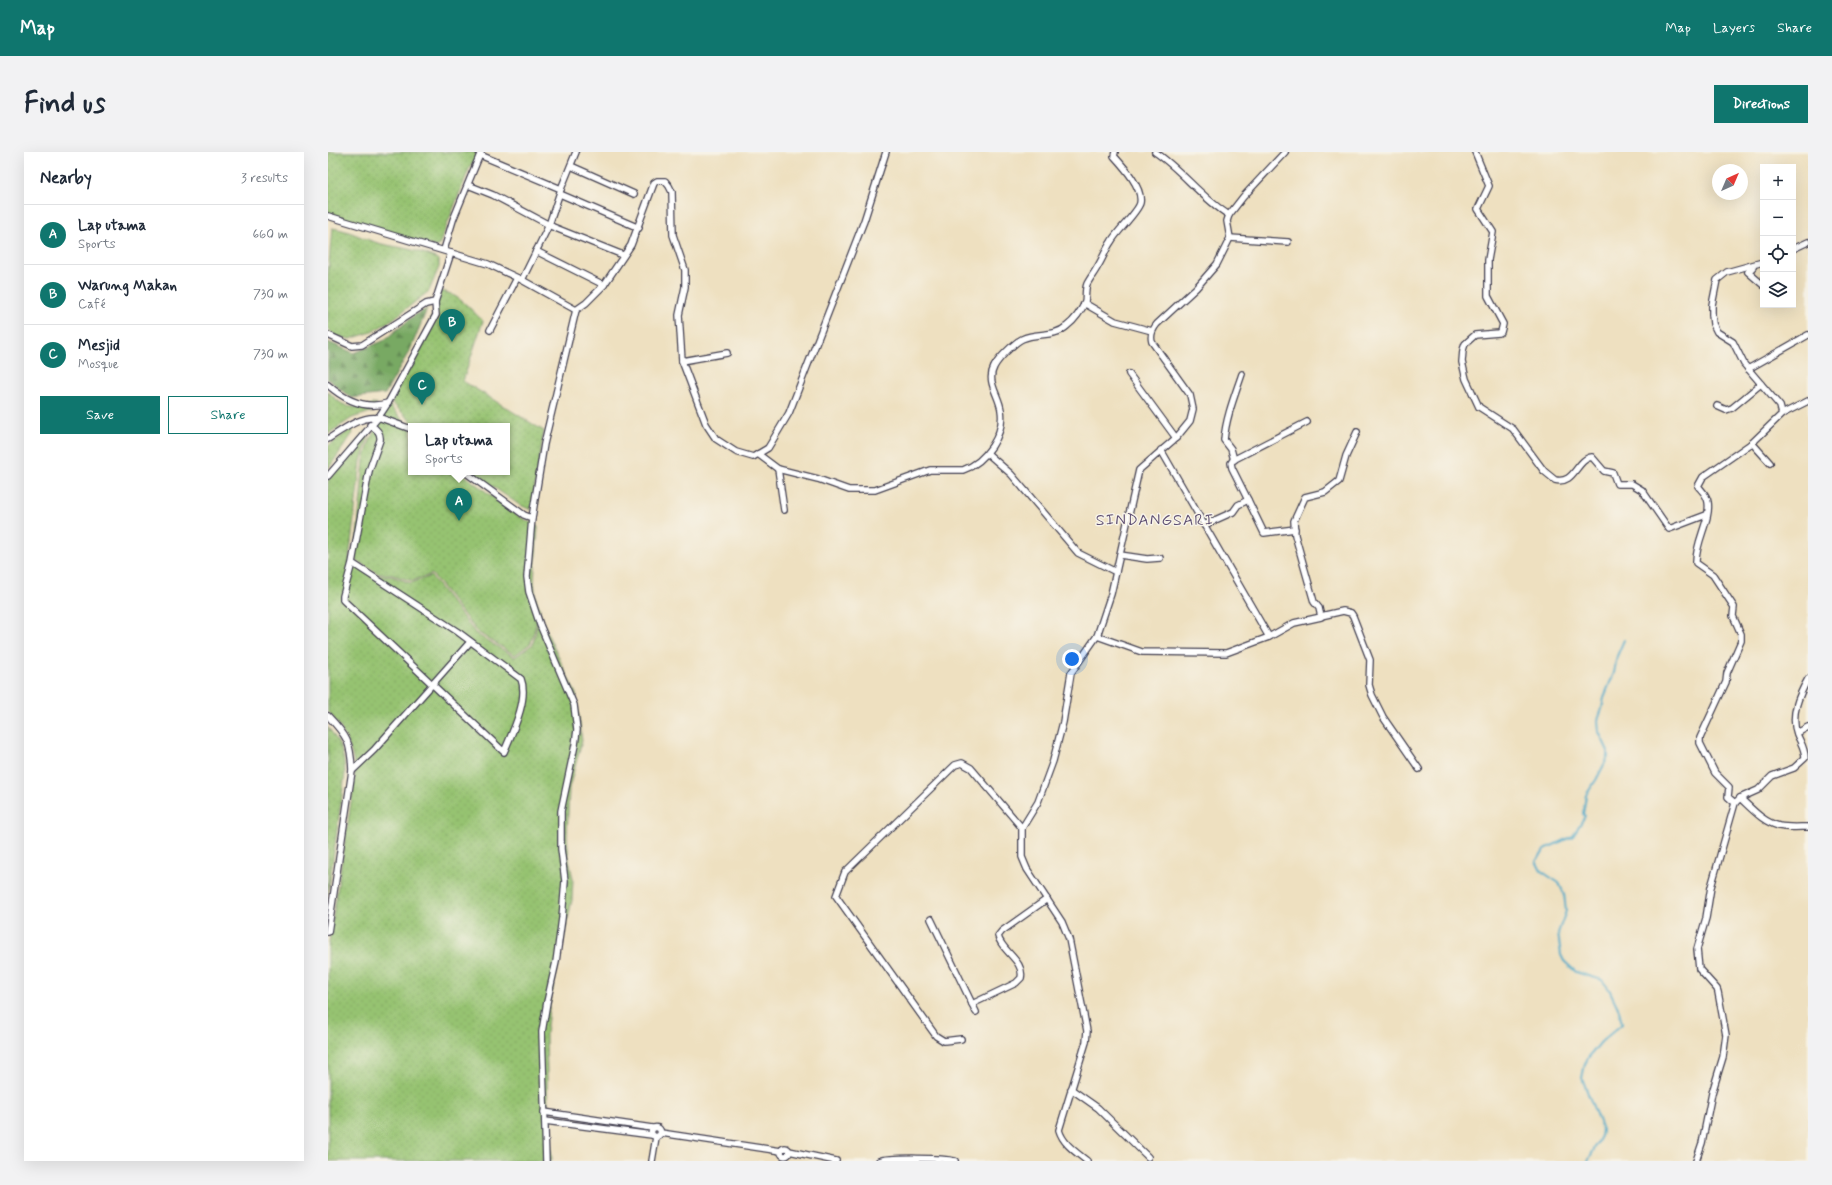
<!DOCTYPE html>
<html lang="en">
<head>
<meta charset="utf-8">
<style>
	body { margin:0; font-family:Mynerve,sans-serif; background:#f2f2f3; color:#1f2937 }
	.controls { position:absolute; right:12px; top:12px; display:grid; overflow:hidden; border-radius:0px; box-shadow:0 4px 16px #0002 }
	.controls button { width:36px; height:36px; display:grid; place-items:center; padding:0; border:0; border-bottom:1px solid #e0e1e3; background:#fff; color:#1f2937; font:20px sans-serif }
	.compass { position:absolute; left:1384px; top:12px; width:36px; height:36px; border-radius:50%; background:#fff; box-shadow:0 4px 16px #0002; rotate:44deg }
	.you { position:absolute; left:744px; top:507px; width:14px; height:14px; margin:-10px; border:3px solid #fff; border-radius:50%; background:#1a73e8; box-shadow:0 0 0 6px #1a73e833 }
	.badge { display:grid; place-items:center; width:26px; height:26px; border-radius:50%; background:#0f766e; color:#fff; font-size:13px; font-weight:700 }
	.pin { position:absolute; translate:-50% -33px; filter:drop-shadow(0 1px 2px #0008) }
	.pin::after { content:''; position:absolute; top:21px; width:14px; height:12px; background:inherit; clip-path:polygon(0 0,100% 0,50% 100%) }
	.popup { position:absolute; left:80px; top:271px; width:102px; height:52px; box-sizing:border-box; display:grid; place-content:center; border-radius:0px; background:#fff; filter:drop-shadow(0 1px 3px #0005); font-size:13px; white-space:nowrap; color:#747a83 }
	.popup b { font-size:15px; color:#1f2937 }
	.popup::after { content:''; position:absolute; left:50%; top:100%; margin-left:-8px; border:8px solid transparent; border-top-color:#fff }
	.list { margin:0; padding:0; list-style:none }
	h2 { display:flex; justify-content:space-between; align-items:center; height:52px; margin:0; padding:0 16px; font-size:17px }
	h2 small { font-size:13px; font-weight:400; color:#747a83 }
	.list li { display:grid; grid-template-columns:26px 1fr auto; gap:12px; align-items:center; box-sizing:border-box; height:60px; padding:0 16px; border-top:1px solid #e0e1e3 }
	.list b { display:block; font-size:15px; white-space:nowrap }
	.list p { margin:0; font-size:13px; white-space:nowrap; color:#747a83 }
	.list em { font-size:13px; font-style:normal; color:#747a83 }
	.actions { display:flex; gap:8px; padding:12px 16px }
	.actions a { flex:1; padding:9px 0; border:1px solid #0f766e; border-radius:0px; text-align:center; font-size:14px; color:#0f766e }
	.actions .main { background:#0f766e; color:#fff }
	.icon { flex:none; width:22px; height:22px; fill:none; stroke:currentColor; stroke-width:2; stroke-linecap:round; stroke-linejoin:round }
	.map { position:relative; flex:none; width:1480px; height:1009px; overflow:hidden; border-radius:0px }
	header { display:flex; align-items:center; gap:24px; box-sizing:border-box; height:56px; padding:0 20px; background:#0f766e; color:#fff }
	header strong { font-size:19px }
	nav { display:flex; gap:22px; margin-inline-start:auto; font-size:14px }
	.intro { display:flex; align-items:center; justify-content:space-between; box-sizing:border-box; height:96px; padding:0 24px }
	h1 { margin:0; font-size:28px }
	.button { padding:10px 18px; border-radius:0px; background:#0f766e; color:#fff; font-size:14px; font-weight:700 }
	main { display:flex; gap:24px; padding:0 24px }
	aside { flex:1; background:#fff; border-radius:0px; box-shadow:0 4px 16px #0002 }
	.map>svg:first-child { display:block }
	.grass { fill:url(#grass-dots); stroke:#5c7256 }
	.forest { fill:url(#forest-firs); stroke:#4d664f }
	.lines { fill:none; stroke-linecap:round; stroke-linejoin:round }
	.stream { stroke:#49a7c8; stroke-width:2 }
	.street-casing { stroke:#413e4f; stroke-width:8 }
	.street { stroke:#fff; stroke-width:5.5 }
	.labels { text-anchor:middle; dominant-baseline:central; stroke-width:3; stroke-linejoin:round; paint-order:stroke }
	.quarter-label { font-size:16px; letter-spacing:1px; fill:#5f5073; stroke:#f7f3e8 }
</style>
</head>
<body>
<header>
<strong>Map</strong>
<nav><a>Map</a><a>Layers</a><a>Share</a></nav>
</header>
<div class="intro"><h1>Find us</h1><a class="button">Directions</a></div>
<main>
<aside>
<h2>Nearby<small>3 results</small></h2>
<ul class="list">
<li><span class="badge">A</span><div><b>Lap utama</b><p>Sports</p></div><em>660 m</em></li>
<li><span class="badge">B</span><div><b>Warung Makan</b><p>Café</p></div><em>730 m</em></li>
<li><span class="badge">C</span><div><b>Mesjid</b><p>Mosque</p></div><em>730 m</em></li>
</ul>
<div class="actions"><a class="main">Save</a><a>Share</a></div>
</aside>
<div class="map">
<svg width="1480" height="1009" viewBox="0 0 1480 1009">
	<defs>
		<pattern id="grass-dots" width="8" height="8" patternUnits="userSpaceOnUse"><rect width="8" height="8" fill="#96c371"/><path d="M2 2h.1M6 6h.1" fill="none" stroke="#81a763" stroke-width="1.8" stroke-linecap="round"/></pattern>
		<pattern id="forest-firs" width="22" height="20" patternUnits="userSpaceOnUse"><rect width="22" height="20" fill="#78a963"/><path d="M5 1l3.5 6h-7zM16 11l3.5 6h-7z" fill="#628953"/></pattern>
	</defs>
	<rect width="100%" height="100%" fill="#f7f3e8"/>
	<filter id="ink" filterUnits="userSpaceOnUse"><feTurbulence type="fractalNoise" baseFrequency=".025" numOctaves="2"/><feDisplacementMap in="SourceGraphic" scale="8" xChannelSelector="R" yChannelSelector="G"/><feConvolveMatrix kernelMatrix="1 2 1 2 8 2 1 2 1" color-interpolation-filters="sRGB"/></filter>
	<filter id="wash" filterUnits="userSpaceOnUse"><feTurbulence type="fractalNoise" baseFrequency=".012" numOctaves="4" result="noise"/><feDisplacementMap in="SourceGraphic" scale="16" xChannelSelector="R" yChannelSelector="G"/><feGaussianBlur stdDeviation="0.9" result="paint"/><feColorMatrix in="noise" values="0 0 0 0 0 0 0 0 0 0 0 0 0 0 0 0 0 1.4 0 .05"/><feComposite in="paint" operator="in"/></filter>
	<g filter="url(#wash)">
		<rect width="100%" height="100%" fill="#eee0c0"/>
		<g class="grass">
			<path d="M0,0H149L146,10L143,12L111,93L107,95L0,63Z"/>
			<path d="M4,76C22,78 37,88 54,92C73,96 94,98 111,108V115L101,139L65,167L44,180L22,187L7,184L0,177V123Z"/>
			<path d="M112,139C128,140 144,158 155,169L135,229L216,279L203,358L190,352L144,320H179V274H88L60,247L89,202L112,144Z"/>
			<path d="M0,239C18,259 25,257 49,251L46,259L24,266L0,282Z"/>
			<path d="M60,252L83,277V320H132L189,363L210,375L206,429L208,447L212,457L203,491L187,503L149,480L104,422L84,429L62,422H51L27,408L36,308L42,288Z"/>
			<path d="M23,277L25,281L0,317V294Z"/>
			<path d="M37,279L40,280V287L33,309L21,407L50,424H63L83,431L103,424L148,482L187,505L205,492L212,461L220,483L248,542L254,589L241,636L240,661L239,684L241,708L245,727L244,748L222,850L218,882L220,960L224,1009H0V797L27,625C27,602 16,576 0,560V328Z"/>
			<path d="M0,575C13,593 16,601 17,622L0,742Z"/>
		</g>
		<path class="forest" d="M99,157L83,196L57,242L23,246L0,227V190L26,201L55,189L87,163Z"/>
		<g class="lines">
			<path class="stream" d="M1260,1009L1273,984L1274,978L1254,926L1257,912L1260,906L1273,890L1294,872L1291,858L1281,837L1274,828L1248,820L1236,809L1233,803L1230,781L1238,759L1236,742L1231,731L1213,719L1208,709L1219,696L1245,684L1257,664L1255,662L1258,643L1268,628L1280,605V599L1271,580L1270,568L1274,557L1276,545L1286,521L1289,504L1296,488"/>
		</g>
	</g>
	<g filter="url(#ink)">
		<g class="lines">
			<g class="street-casing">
				<g id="street">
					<path d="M827,0C854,18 873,46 901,63"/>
					<path d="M1147,0L1161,34L1150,57L1165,80L1160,108V144L1175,172L1173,180L1171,181L1147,183L1137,192L1135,198L1134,210L1138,227L1151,255L1185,277L1216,319L1227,328C1247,333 1248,307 1264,305L1276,319L1285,321L1289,332H1304L1314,338L1341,377L1378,363"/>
					<path d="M152,3L233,37"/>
					<path d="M243,14L306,42"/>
					<path d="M140,33L165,43L225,75L295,103"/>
					<path d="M232,42L311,76"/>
					<path d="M0,64L123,101L107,150"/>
					<path d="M902,86L960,90"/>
					<path d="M1465,97L1480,90"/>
					<path d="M116,98L125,68L153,0"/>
					<path d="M208,99L276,133"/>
					<path d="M123,101L160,112L194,128L248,158"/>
					<path d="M1425,115L1420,120L1435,133"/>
					<path d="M194,128L221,73L233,37L248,0"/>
					<path d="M756,151L787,169L824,179"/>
					<path d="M162,178L189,126"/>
					<path d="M0,183L24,194L34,193L98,152L107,150"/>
					<path d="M354,209L399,201"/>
					<path d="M1420,217L1480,183"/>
					<path d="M801,222L848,286"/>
					<path d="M0,233C17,248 37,258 60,251"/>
					<path d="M1389,254L1398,258L1404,256L1433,232"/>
					<path d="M1454,262L1480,249"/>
					<path d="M50,265L83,277"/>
					<path d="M0,287C13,279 33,263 50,266"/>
					<path d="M1424,291L1442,311"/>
					<path d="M659,301L683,322L750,401L788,420"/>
					<path d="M430,302L450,317L490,327L521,338H547L602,318H635C658,310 677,282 673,258C671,243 658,230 666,215C670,207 686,191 694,187C709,180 726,186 739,174C746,169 754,158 757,150C758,144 757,137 759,132C762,126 767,120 770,114C775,106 778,97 783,90C788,80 810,60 812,51C815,36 796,15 786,4L787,0"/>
					<path d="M906,308L903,297L896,288C898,265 907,243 914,222"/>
					<path d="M450,317L456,358"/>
					<path d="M137,320L196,363L204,366"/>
					<path d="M0,324L50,266L60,251L108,163L107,150"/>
					<path d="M920,348L936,381L967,377"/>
					<path d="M876,373L905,360L910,353L920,348L904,316L903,311L905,308L979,270"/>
					<path d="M792,403L819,407L832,406"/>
					<path d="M24,411L130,480L193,527C201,547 184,581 176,600L15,448V444L24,411L41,319L52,288C53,281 49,277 42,273"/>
					<path d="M993,464L1015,459L1023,461L1025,464L1042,508L1041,533L1044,543L1055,565L1091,617"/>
					<path d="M769,484L814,500L898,501L941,485L833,298"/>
					<path d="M941,485L966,471L993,465L991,456L986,450L967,383L966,369L977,345L997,340L1011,329L1018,304L1029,280"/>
					<path d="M0,564C19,584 23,590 24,619L0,780"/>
					<path d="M1469,581L1480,575"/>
					<path d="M24,619L46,598L142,490"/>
					<path d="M1412,646C1424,657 1435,670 1451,674C1460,676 1471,675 1480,675"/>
					<path d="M1407,651L1400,645L1401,635L1387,621L1372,591V586L1398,530L1399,521L1413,489V482L1405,464L1406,455L1385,423L1368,411C1367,390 1383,368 1380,350C1379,343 1374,339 1370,334L1375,325L1424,291L1454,262L1452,254L1416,212L1405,190L1389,180L1385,172L1384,163V153L1389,128L1399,120L1435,110"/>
					<path d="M603,767L648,860"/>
					<path d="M644,852L688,831L693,826C697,809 673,799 670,784L674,779L719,747"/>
					<path d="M633,887L616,889L608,884L508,744L517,720L627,613L634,611L643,616L694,676"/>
					<path d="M743,937L770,956L820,1005"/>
					<path d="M216,960L324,976"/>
					<path d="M217,969L324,983"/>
					<circle cx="328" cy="980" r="4.5"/>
					<path d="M333,981L453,999"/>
					<circle cx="457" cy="1000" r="4"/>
					<path d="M461,999L508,1009"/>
					<path d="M218,1009L214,880L219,850L228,810L234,766L237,729L233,697V659L247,593L249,578L246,553L212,473L201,440L199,425L204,366L216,292L248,158L258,151L276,133L303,93L326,31L329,29H337L341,34L344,40L345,83L357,118V135L351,163L354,209L378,272L388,287L408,300L425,305L440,296L461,261L536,69L558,0"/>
					<path d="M324,1009L328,985"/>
					<path d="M551,1009C562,1005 616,1006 627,1009"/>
					<path d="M759,1009C748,1000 735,992 731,978L758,890L759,879L741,787L734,770L699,717L694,705V676L710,650L725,609L735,570L743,521L769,484L783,442L811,318L849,285L862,269L865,257L862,243L824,190C822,183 824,178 829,172L868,136L889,112L902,86L899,69L901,63L915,45L957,0"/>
					<path d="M1368,1009L1374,991L1384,941L1395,905L1398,883L1390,840L1389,837L1371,817L1369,797L1378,766L1383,735L1407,651L1412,646L1430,638L1444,624L1466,616L1477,606C1477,596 1472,590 1469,582C1462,563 1471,543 1480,527"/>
				</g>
			</g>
			<use href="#street" class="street"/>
		</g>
	</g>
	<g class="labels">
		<g class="quarter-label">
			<text x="827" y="368">SINDANGSARI</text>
		</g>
	</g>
</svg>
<div class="controls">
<button>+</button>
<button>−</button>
<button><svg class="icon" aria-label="locate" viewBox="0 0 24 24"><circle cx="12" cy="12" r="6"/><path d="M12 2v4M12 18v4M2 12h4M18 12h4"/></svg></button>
<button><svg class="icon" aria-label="layers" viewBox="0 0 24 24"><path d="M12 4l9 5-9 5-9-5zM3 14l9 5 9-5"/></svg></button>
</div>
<svg class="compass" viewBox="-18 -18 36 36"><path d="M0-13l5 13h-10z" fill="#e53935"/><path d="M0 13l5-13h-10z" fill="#747a83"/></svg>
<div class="you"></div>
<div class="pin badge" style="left:131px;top:369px">A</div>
<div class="popup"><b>Lap utama</b>Sports</div>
<div class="pin badge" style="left:124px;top:190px">B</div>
<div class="pin badge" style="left:94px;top:253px">C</div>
</div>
</main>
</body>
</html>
